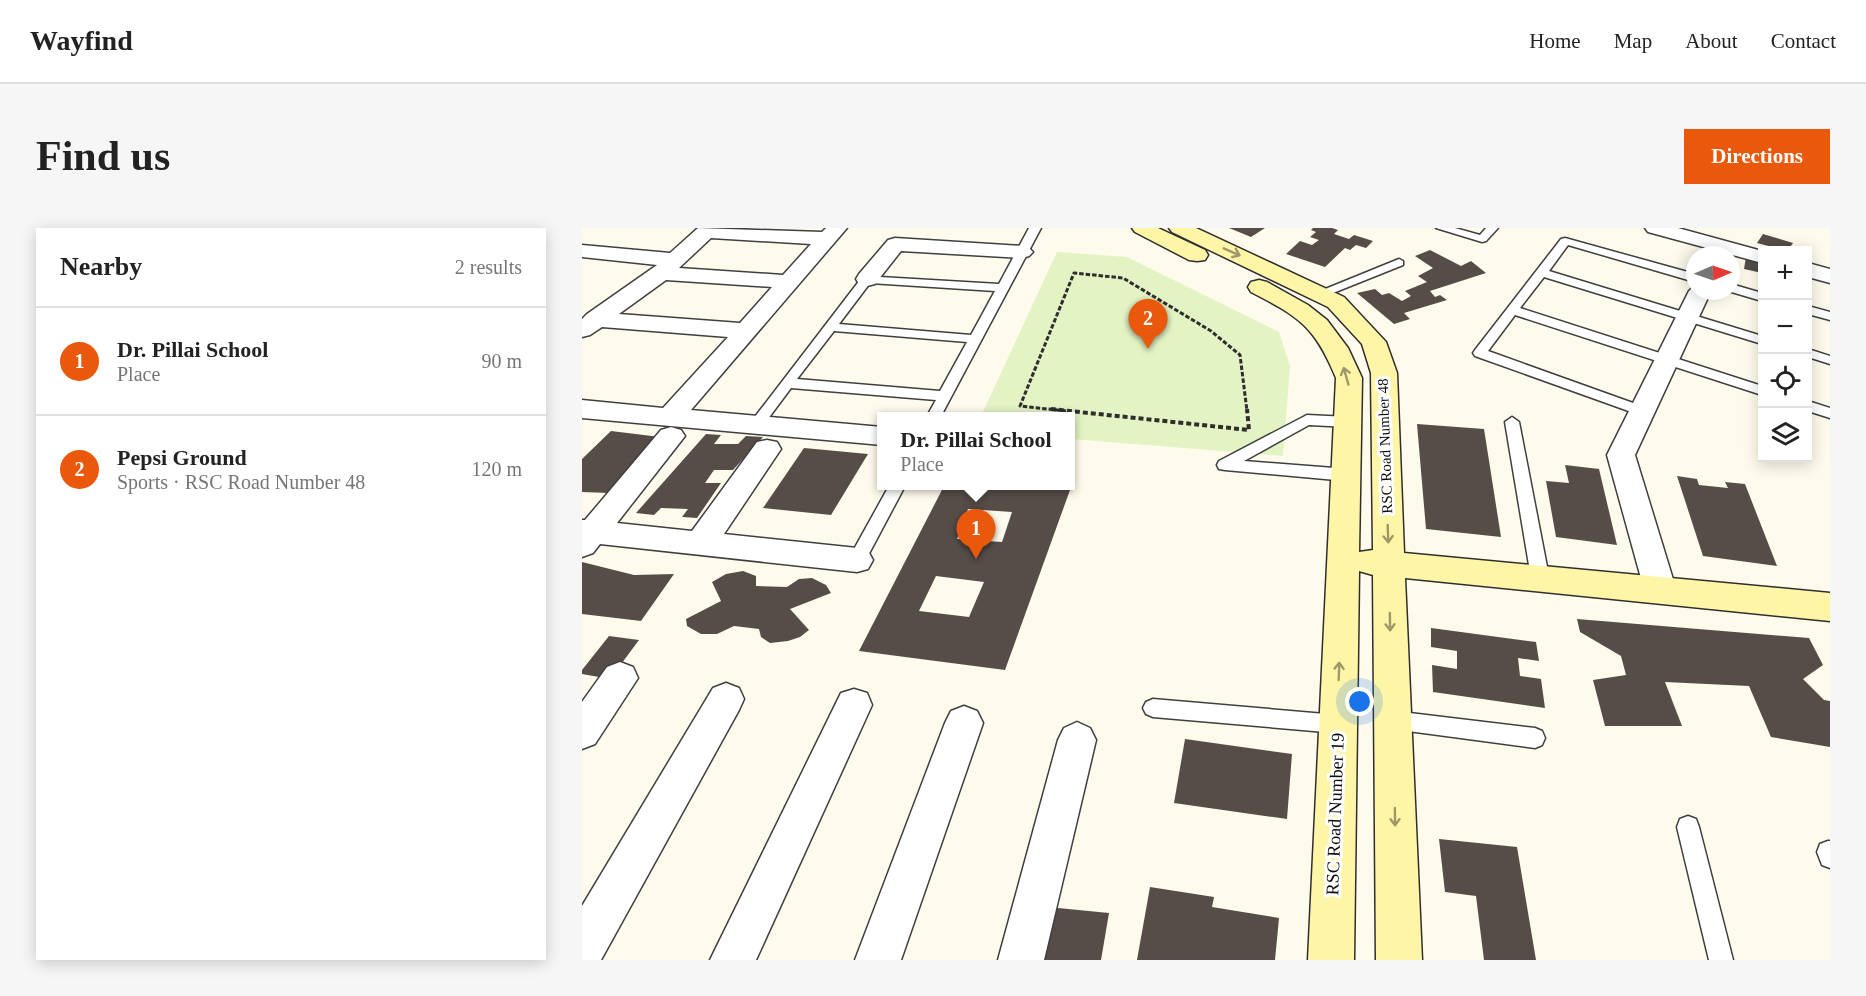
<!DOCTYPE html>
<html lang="en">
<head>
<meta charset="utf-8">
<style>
	body { margin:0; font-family:Georgia,serif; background:#f6f6f6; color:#222 }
	.controls { position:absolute; right:18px; top:18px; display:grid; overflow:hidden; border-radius:0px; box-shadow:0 3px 15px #0003 }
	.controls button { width:54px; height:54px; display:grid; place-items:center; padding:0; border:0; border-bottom:2px solid #e0e0e0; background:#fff; color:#222; font:30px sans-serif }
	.compass { position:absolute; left:1104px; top:18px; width:54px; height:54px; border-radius:50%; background:#fff; box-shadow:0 3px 15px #0003; rotate:88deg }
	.you { position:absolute; left:778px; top:474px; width:21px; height:21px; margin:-15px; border:4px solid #fff; border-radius:50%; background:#1a73e8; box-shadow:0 0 0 9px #1a73e833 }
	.badge { display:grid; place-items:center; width:39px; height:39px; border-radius:50%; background:#ea580c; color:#fff; font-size:20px; font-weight:700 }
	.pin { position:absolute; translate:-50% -50px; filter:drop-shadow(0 2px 3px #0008) }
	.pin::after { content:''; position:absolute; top:32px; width:21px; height:18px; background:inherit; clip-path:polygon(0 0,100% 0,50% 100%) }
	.popup { position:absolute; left:295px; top:184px; width:198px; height:78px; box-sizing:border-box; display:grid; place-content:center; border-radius:0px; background:#fff; filter:drop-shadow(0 2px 4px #0005); font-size:20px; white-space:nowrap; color:#767676 }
	.popup b { font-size:22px; color:#222 }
	.popup::after { content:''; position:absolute; left:50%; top:100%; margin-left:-12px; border:12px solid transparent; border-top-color:#fff }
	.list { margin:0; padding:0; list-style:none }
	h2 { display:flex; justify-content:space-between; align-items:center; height:78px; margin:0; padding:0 24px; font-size:26px }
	h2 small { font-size:20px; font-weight:400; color:#767676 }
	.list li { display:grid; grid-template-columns:39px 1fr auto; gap:18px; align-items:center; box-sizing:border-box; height:108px; padding:0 24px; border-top:2px solid #e0e0e0 }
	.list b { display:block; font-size:22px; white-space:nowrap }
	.list p { margin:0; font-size:20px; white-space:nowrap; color:#767676 }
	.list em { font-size:20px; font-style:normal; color:#767676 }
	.icon { flex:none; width:33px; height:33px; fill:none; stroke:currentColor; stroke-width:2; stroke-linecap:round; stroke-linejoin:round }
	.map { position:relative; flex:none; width:1248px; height:732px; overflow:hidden; border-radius:0px }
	header { display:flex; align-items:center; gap:36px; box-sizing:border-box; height:84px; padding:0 30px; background:#fff; border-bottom:2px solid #e0e0e0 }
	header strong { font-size:28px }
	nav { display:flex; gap:33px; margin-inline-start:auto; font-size:21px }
	.intro { display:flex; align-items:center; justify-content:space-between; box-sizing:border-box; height:144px; padding:0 36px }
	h1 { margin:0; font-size:42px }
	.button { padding:15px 27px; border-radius:0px; background:#ea580c; color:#fff; font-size:21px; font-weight:700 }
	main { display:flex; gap:36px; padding:0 36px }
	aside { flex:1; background:#fff; border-radius:0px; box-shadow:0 3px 15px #0003 }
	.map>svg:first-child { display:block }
	.pitch { fill:#e3f3c4 }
	.building { fill:#564d48; fill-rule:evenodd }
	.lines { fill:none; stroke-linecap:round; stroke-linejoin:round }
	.lane-casing { stroke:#3f3f3f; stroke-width:3 }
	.street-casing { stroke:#3f3f3f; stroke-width:3 }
	.secondary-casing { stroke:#2e2e2e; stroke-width:3 }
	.path-far1 { stroke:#2e2e2e; stroke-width:3; stroke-dasharray:4.5 2; stroke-linecap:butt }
	.path { stroke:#2e2e2e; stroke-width:4; stroke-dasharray:5 3; stroke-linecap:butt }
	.lane { fill:#fff; fill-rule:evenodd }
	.street { fill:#fff; fill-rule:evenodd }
	.secondary { fill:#fff5a7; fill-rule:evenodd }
	.oneway { stroke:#9e9869 }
	.labels { text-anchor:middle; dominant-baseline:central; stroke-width:6; stroke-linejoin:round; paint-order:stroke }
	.far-street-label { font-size:15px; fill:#0c0c0c; stroke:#fff }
	.street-label { font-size:18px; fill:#0c0c0c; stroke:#fff }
</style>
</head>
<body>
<header>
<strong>Wayfind</strong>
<nav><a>Home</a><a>Map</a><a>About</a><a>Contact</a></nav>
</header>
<div class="intro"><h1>Find us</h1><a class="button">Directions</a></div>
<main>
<aside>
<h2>Nearby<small>2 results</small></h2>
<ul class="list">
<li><span class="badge">1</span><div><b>Dr. Pillai School</b><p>Place</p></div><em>90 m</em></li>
<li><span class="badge">2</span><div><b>Pepsi Ground</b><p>Sports · RSC Road Number 48</p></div><em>120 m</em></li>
</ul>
</aside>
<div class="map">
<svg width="1248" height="732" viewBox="0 0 1248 732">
	<rect width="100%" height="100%" fill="#fffbec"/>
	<path class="pitch" d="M475,24L545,29L697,104L708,138L701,228L489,211L488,188H399Z"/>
	<g class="building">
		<path d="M647,0H683L669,9Z"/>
		<path d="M731,0H750L756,2L752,6L767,11L772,7L791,13L784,20L774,17L768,22L763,20L743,39L704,26L718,13L730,17L737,12L728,9L734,4L729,2Z"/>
		<path d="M1181,6L1211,15L1206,22H1202L1175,15Z"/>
		<path d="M848,22L879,38L889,33L904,45L848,63L853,69L858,67L865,72L822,85L828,91L812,96L775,65L793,61L800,67L807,65L820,73L829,68L823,63L845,54L836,48L851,40L833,28Z"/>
		<path d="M1164,29L1180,33V45L1162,41Z"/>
		<path d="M835,196L902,201L919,309L844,301Z"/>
		<path d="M29,203L78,209L27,265L0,264V231Z"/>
		<path d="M124,206L139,207L132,216H156L164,208L181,209L151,242H132L123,255H139L115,290L100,289L106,281L79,280L72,287L54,285Z"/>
		<path d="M222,220L286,226L249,287L181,280Z"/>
		<path d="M983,237L1017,241L1035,317L974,309L964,253L987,255Z"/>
		<path d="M1095,248L1115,251L1117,257L1146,260L1143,254L1163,256L1195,338L1121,328Z"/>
		<path d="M362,258H451L488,262L423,442L277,423ZM386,281L430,284L420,314L375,311ZM354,348L402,354L387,389L337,383Z"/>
		<path d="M0,334L52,347L92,346L59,393L0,386Z"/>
		<path d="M161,343L174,348V358L205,359L217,351L230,350L244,357L249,365L208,381L227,402L218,409L206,413L188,415L179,409L177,401L152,398L135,406H119L105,398L104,391L139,373L130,354L144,346Z"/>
		<path d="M995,391L1227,410L1241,437L1221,451L1242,472L1248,473V519L1189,509L1167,458L1083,454L1100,498H1023L1011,452L1044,447L1039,428L998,404Z"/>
		<path d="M849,400L954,414L957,433L936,430L938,448L959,451L963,480L851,464L850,437L875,441V423L849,419Z"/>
		<path d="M27,408L57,412L28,451L0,446V442Z"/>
		<path d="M603,511L710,526L705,591L592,575Z"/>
		<path d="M857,611L935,619L954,732H902L894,668L863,664Z"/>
		<path d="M568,659L632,669L630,679L697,690L693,732H555Z"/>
		<path d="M466,679L527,685L519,732H455Z"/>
	</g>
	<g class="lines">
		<g class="lane-casing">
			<g id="lane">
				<path d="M447,0H459L359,188H345L354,172L209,160L179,200H169L167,197L169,194L281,48L417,56ZM288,55L413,63L389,107L257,96ZM252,103L385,114L358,163L215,151Z"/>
				<path d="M854,0H873L898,7L904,0H916L904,13L900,14Z"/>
				<path d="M983,10L1113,46V54L986,17L967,43L1180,108V116L962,49L938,80L1180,158V167L933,87L906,123L1065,180L1067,183L1065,186H1055L893,128L891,125L893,122L979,11Z"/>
				<path d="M817,31L821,33V37L741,69H733L731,66Z"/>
				<path d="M1149,56L1180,65V73L1146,63H1149Z"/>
				<path d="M1226,78L1248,84V92L1226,86Z"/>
				<path d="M1226,121L1248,128V136L1226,129Z"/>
				<path d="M1226,173L1248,180V190L1226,183Z"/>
				<path d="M725,187L767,189L774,194L767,199L727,197L662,233L765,241L771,243L773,247L771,251L765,253L643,242L637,241L635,237L637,233Z"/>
				<path d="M930,189L937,194L967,349L964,354L958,356L952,354L949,349L923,194Z"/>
				<path d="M307,258H323L281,337L275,339L269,337L266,332Z"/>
				<path d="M571,471L755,487L762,489L765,496L762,503L755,505L571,489L564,486L561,480L564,474Z"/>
				<path d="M811,483L953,500L960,503L963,510L960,517L953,520L811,501L804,499L801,492L804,485Z"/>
				<path d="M1106,588L1114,591L1117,599L1151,732H1127L1095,599L1098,591Z"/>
				<path d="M1246,613H1248V640L1240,637L1235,624L1238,616Z"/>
			</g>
		</g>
		<g class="street-casing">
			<g id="street">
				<path d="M116,0L240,4L244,0H265L109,182L300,199V217L0,190V172L81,180L146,109L20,99L8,107L0,109V91L5,86L75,37L0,29V17L88,25ZM129,10L229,16L201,47L97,40ZM84,52L190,59L158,95L37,86Z"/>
				<path d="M1063,0H1096L1180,23V35L1066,4Z"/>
				<path d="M313,10L440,18L447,20L451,24L447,28L440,30L319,23L293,56L285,58L277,56L274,51L277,46L306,12Z"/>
				<path d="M1226,35L1248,41V55L1226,49Z"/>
				<path d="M1113,57V63H1129L1053,227L1094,361L1090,370L1078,374L1066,370L1062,361L1025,227L1107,63Z"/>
				<path d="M89,199L99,202L103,208L35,295L110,303L175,214L185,212L195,214L199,221L142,306L275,320L286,323L291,332L286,341L275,344L18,316L11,325L0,329V292H3L79,202Z"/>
				<path d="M38,434L51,439L56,450L13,516L0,521V474L25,439Z"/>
				<path d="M144,455L157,460L162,471L157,482L19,732H0V678L131,460Z"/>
				<path d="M272,461L285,465L290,477L174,732H128L259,465Z"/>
				<path d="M382,478L395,483L401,495L319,732H273L363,495L369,483Z"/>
				<path d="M495,494L508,500L514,512L462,732H416L476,512L482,500Z"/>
			</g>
		</g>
		<g class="secondary-casing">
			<g id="secondary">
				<path d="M550,0H576L623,22L626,27L623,32L615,33L607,32L553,4Z"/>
				<path d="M587,0H614L762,69L804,114L815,145L822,325L1248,365V393L823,350L840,732H794L791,347L777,343L772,732H726L754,150C733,99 718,89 669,64L666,59L669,54L677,52L685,54L726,77L745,92L766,120L780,150L777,324L791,322L789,145L780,116L746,79L590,4Z"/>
			</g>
		</g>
		<path class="path-far1" d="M484,183L438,178L492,45L541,50L629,103L658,127L665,183"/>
		<path class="path" d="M469,181L667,202L665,181"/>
		<use href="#lane" class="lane"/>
		<use href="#street" class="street"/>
		<use href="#secondary" class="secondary"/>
	</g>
	<defs><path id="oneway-shaft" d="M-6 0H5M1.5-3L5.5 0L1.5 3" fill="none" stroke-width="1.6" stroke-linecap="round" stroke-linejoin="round" transform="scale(1.5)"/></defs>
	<g class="oneway">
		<use href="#oneway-shaft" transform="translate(650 24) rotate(24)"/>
		<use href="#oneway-shaft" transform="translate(764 148) rotate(-106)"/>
		<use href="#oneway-shaft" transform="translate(806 306) rotate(88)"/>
		<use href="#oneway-shaft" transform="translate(808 394) rotate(89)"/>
		<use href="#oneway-shaft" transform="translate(757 443) rotate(-88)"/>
		<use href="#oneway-shaft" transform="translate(813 589) rotate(89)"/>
	</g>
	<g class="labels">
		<g class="far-street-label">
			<text transform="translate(803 218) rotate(-92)">RSC Road Number 48</text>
		</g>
		<g class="street-label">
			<text transform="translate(753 586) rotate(-88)">RSC Road Number 19</text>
		</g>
	</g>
</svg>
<div class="controls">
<button>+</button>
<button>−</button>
<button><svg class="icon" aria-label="locate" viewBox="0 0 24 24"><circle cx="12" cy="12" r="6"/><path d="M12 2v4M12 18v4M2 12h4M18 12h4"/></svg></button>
<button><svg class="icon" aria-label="layers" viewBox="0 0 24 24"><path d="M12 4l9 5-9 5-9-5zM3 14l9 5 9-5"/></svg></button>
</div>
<svg class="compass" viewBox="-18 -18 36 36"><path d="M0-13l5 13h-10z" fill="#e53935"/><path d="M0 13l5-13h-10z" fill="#767676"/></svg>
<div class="you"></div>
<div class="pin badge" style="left:394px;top:331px">1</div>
<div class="popup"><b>Dr. Pillai School</b>Place</div>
<div class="pin badge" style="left:566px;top:121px">2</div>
</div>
</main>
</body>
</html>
